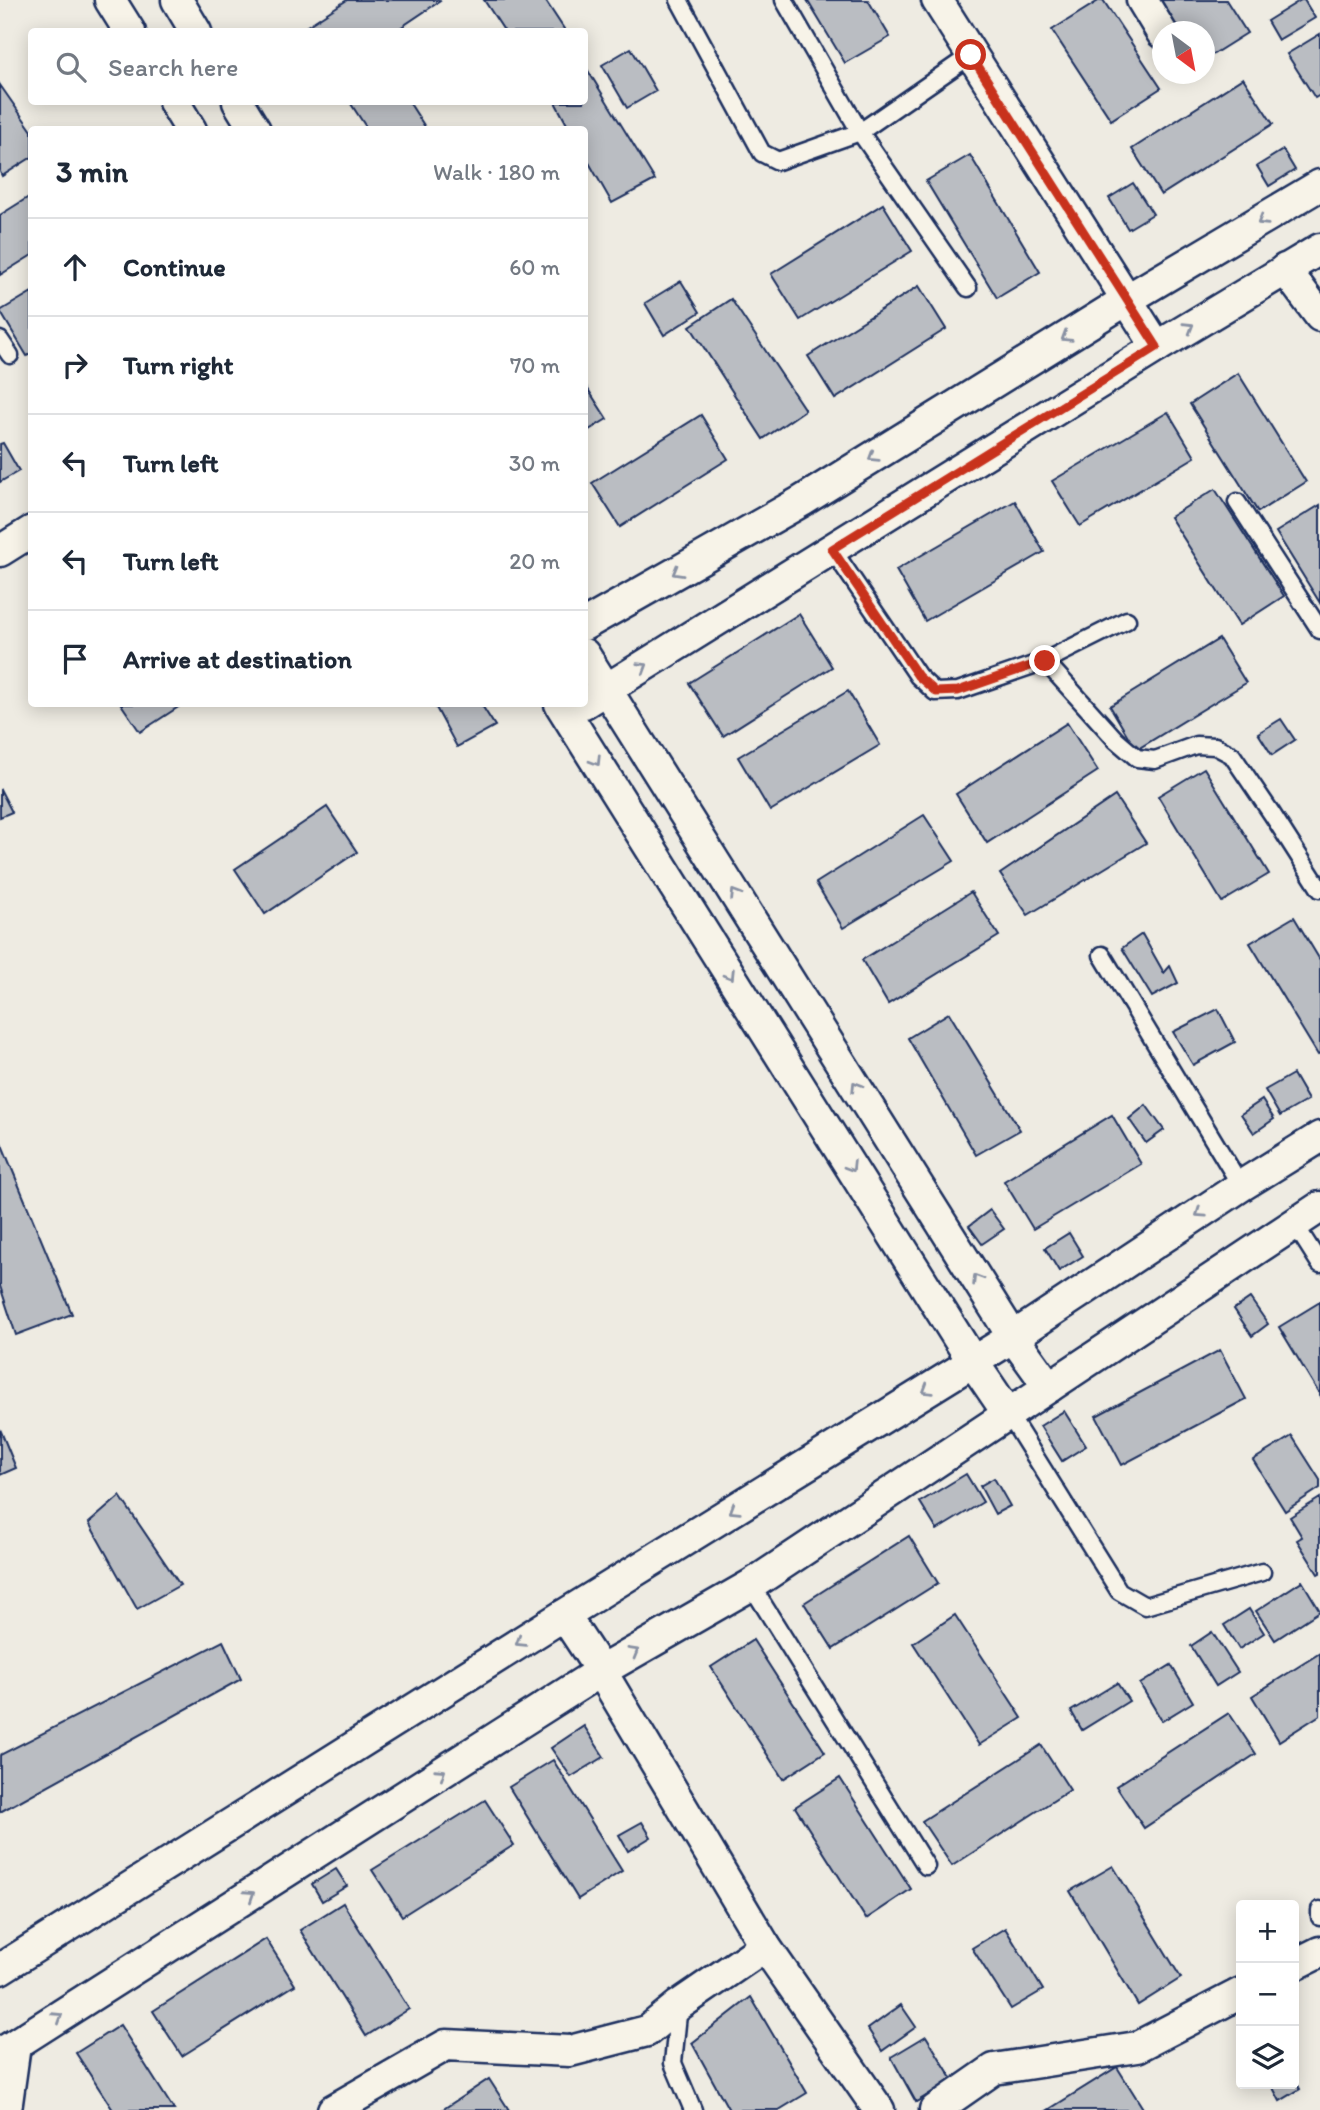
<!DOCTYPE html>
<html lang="en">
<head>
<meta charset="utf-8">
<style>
	body { margin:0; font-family:Itim,sans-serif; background:#f6f6f7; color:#1f2937 }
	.controls { position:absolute; right:21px; bottom:21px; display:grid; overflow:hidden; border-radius:7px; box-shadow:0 4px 18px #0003 }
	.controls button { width:63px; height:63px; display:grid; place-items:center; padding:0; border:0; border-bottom:2px solid #e0e1e3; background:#fff; color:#1f2937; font:35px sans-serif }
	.compass { position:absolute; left:1152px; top:21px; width:63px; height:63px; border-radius:50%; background:#fff; box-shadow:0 4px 18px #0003; rotate:148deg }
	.stop { position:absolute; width:21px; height:21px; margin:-16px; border:5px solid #c8321e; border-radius:50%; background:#fff }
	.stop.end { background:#c8321e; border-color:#fff; box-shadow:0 2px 7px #0008 }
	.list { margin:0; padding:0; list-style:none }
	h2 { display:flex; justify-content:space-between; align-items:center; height:91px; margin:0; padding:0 28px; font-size:30px }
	h2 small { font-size:23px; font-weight:400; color:#747a83 }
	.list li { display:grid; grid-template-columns:46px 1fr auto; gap:21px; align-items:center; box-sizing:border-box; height:98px; padding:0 28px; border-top:2px solid #e0e1e3 }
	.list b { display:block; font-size:26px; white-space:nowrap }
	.list em { font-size:23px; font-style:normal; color:#747a83 }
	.icon { flex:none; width:38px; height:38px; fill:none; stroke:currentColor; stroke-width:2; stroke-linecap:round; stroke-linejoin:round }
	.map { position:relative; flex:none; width:1320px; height:2110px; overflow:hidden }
	.search { position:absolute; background:#fff; box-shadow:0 4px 18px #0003; left:28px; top:28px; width:560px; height:77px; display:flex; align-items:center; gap:18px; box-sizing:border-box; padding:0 24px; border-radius:7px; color:#747a83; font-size:26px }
	.panel { position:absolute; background:#fff; box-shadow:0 4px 18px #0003; left:28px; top:126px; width:560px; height:581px; border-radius:7px }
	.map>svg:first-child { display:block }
	.building { fill:#babdc2; stroke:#1b2f5e; stroke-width:2 }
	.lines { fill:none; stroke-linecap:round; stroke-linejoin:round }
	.service-casing { stroke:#1b2f5e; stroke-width:21 }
	.minor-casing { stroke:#1b2f5e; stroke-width:35 }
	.service { stroke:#f7f3e8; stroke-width:16 }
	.minor { stroke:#f7f3e8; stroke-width:30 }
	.oneway { stroke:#8991a3 }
	.route { stroke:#c8321e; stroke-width:9 }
</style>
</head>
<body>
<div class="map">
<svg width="1320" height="2110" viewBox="0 0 1320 2110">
	<rect width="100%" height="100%" fill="#eeebe2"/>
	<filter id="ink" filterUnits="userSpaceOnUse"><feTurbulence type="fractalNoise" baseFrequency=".0143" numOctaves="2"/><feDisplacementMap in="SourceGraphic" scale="14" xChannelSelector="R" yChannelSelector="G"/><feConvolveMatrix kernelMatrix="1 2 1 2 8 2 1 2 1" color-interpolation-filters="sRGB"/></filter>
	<g filter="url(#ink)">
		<g class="building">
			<path d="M347,0H439L440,1L394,32H306L304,28Z"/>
			<path d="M484,0H545L566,32H505Z"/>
			<path d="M807,0H868L890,37L845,63Z"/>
			<path d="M1100,0H1103L1161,88L1111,120L1052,30Z"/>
			<path d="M1158,0H1226L1247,33L1204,60V32H1178Z"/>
			<path d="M1301,0H1304L1315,18L1278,40L1267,21Z"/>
			<path d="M1320,34V95L1315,98L1287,54Z"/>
			<path d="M631,48L656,91L627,108L602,65Z"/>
			<path d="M587,69L655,180L612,203L584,154V130H570L555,102H584V71Z"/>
			<path d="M1243,78L1273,124L1161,195L1132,149Z"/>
			<path d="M0,85L32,131V157L2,176L0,172Z"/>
			<path d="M355,102H409L427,130H368L351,104Z"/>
			<path d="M1283,150L1295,170L1269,186L1257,166Z"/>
			<path d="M970,155L1040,272L997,298L926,181Z"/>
			<path d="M1133,183L1153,214L1128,229L1109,198Z"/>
			<path d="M32,195V255L0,275V215Z"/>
			<path d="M883,204L912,251L800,320L771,274Z"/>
			<path d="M681,281L700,312L664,335L645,303Z"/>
			<path d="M919,286L946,329L835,399L808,356Z"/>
			<path d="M32,292V353L27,356L0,311Z"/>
			<path d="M731,299L805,410L763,439L690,326Z"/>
			<path d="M1238,373L1306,482L1258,512L1190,404Z"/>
			<path d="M584,383L607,419L584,433Z"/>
			<path d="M1168,412L1195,457L1080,526L1052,481Z"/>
			<path d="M701,415L728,459L620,527L592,483Z"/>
			<path d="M3,443L19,471L0,482V444Z"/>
			<path d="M1215,489L1284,596L1239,625L1170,517Z"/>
			<path d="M1015,501L1044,552L925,621L896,570Z"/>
			<path d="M1320,505V603L1276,532Z"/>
			<path d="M799,614L832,667L723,736L689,683Z"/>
			<path d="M1219,639L1246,683L1136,750L1110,706Z"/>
			<path d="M848,691L880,745L770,811L738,757Z"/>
			<path d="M121,704H183L140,732Z"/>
			<path d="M434,704H481L495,726L457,747Z"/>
			<path d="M1281,719L1295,740L1272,755L1258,733Z"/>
			<path d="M1067,723L1098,771L987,843L956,794Z"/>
			<path d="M1204,768L1269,874L1222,902L1158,796Z"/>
			<path d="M0,789L12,812L0,817Z"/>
			<path d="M1115,796L1146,843L1028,915L1000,874Z"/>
			<path d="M327,807L357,852L265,914L235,869Z"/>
			<path d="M924,815L954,861L843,928L816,883Z"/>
			<path d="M971,892L999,936L888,1004L862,960Z"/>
			<path d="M1294,917L1320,960V1054L1318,1055L1250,943Z"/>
			<path d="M1142,934L1164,973L1170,966L1178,983L1152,997L1122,948Z"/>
			<path d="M1218,1009L1235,1042L1193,1065L1173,1032Z"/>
			<path d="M949,1013L1020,1130L976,1155L908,1038Z"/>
			<path d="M1293,1074L1308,1100L1280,1116L1265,1090Z"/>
			<path d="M1262,1100L1274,1119L1254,1133L1241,1114Z"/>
			<path d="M1146,1105L1164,1130L1146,1143L1129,1119Z"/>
			<path d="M1112,1115L1141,1164L1033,1229L1004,1181Z"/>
			<path d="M0,1140L72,1314L16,1335L0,1286Z"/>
			<path d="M990,1210L1004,1229L982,1244L969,1226Z"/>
			<path d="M1069,1233L1083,1256L1059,1271L1045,1248Z"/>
			<path d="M1250,1298L1268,1324L1252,1336L1234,1309Z"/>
			<path d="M1320,1302V1395L1279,1327Z"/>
			<path d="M1220,1350L1246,1399L1122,1465L1096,1416Z"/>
			<path d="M1064,1411L1086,1446L1062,1461L1040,1426Z"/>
			<path d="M0,1429L16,1468L0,1475Z"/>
			<path d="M1292,1436L1320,1480V1488L1285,1511L1253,1460Z"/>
			<path d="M966,1474L983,1502L937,1530L920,1502Z"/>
			<path d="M994,1478L1010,1506L995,1514L980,1486Z"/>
			<path d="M120,1496L180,1585L137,1609L89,1523Z"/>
			<path d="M1320,1498V1573L1318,1574L1297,1540L1302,1537L1290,1517Z"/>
			<path d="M909,1536L938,1583L833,1649L804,1603Z"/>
			<path d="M1302,1581L1320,1611L1275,1640L1256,1611Z"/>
			<path d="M1249,1609L1264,1633L1239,1649L1224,1625Z"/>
			<path d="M955,1615L1022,1718L979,1745L913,1643Z"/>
			<path d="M1212,1632L1238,1672L1216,1686L1191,1646Z"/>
			<path d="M753,1640L825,1752L783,1779L711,1667Z"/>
			<path d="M223,1641L241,1679L0,1812V1755Z"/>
			<path d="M1320,1653V1715L1279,1741L1252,1696Z"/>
			<path d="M1171,1665L1193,1702L1162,1721L1140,1684Z"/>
			<path d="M1117,1683L1129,1701L1082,1730L1071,1711Z"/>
			<path d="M1229,1713L1256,1754L1144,1828L1116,1786Z"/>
			<path d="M584,1726L604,1757L571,1777L551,1748Z"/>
			<path d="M1041,1745L1070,1790L952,1866L922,1821Z"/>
			<path d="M553,1760L622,1871L578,1899L509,1787Z"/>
			<path d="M840,1778L911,1889L866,1919L795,1807Z"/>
			<path d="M485,1800L514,1845L402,1916L372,1870Z"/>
			<path d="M642,1822L651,1837L628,1851L619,1835Z"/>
			<path d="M1113,1866L1181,1978L1138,2005L1070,1891Z"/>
			<path d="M336,1869L347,1886L322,1901L312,1884Z"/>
			<path d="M343,1903L409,2009L366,2036L300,1930Z"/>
			<path d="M1005,1928L1043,1990L1011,2009L972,1948Z"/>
			<path d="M266,1939L295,1985L182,2056L153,2011Z"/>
			<path d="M751,1997L807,2093L779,2110H729L692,2043Z"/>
			<path d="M901,2005L916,2027L882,2051L868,2029Z"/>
			<path d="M120,2025L174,2110H113L76,2053Z"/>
			<path d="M926,2036L953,2080L916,2102L891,2057Z"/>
			<path d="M1117,2067L1144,2110H1048Z"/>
			<path d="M1294,2077L1300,2089L1280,2101L1271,2084H1294Z"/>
			<path d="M489,2079L509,2110H442Z"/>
		</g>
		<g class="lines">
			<g class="service-casing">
				<g id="service">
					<path d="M679,0L762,153L778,161L860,132L971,55"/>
					<path d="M784,0L860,132L968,288"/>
					<path d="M0,340L10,355"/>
					<path d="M1237,502L1320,630"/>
					<path d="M832,549L918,676L935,692L958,691L1045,661L1127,620"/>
					<path d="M1045,661L1116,740L1137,758L1155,760L1196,745L1215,746L1232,755L1272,814L1320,889"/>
					<path d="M1102,955L1241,1186"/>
					<path d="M1294,1223L1320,1264"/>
					<path d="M1009,1415L1119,1591L1145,1606L1262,1572"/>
					<path d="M751,1585L926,1866"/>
					<path d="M1320,1910V1917"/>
					<path d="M679,2005L673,2063L693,2110"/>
				</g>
			</g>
			<g class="minor-casing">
				<g id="minor">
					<path d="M110,0L130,32"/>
					<path d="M177,0L196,32"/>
					<path d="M937,0L1157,347"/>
					<path d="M1142,0L1162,33"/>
					<path d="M174,102L191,130"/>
					<path d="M238,102L255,130"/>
					<path d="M1285,269L1320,316"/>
					<path d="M0,551L32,531"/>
					<path d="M584,625L802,501L1128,299L1320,185"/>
					<path d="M584,654L1013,1337L1049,1387"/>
					<path d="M584,703L1157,347L1320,249"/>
					<path d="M560,704L973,1362L1009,1415"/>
					<path d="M564,1615L601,1671L765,1946L879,2110"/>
					<path d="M1294,1965L1320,1952"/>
					<path d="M0,1969L564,1615L1013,1337L1241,1186L1320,1137"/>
					<path d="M0,2054L601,1671L751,1585L1320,1207"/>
					<path d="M6,2110L15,2045"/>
					<path d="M333,2110L446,2045L570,2051L647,2031L679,2005L765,1946"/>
					<path d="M935,2110L994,2069L1137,2047L1241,1993"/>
				</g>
			</g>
			<use href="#service" class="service"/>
			<use href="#minor" class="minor"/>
		</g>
		<defs><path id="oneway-chevron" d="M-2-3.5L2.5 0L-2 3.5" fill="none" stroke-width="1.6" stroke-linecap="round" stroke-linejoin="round" transform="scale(1.75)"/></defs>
		<g class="oneway">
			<use href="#oneway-chevron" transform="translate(1262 221) rotate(149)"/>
			<use href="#oneway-chevron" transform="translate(1189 327) rotate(-31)"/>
			<use href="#oneway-chevron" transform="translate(1066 337) rotate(148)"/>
			<use href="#oneway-chevron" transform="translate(873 457) rotate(148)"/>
			<use href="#oneway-chevron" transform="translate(677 572) rotate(150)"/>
			<use href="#oneway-chevron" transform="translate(643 667) rotate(-32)"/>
			<use href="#oneway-chevron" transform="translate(596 761) rotate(58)"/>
			<use href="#oneway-chevron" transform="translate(735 894) rotate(-122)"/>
			<use href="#oneway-chevron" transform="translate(730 975) rotate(58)"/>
			<use href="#oneway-chevron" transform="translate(856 1086) rotate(-122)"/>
			<use href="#oneway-chevron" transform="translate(851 1167) rotate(58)"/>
			<use href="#oneway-chevron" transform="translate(1200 1213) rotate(146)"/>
			<use href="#oneway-chevron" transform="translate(977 1279) rotate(-122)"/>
			<use href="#oneway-chevron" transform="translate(927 1390) rotate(148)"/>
			<use href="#oneway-chevron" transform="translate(734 1510) rotate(148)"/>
			<use href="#oneway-chevron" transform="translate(520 1642) rotate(148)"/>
			<use href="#oneway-chevron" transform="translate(634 1652) rotate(-30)"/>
			<use href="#oneway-chevron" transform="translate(441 1773) rotate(-33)"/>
			<use href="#oneway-chevron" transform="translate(250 1895) rotate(-33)"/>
			<use href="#oneway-chevron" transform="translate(58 2017) rotate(-33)"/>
		</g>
	</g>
	<g class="lines" filter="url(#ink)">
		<path class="route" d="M971,55L1157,347L832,549L918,676L936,692L958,691L1045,661"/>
	</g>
</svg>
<div class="controls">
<button>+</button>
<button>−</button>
<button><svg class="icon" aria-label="layers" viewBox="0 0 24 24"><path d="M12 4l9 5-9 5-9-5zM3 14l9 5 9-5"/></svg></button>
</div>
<svg class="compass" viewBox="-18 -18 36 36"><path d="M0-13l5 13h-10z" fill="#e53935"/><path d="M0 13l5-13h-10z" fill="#747a83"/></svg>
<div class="stop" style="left:971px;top:55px"></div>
<div class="stop end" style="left:1045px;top:661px"></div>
<div class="search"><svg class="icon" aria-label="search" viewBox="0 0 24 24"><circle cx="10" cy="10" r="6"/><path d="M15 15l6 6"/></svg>Search here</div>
<section class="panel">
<h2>3 min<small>Walk · 180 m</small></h2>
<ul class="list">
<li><svg class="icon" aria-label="ahead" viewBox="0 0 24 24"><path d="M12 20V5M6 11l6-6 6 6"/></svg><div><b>Continue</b></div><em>60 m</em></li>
<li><svg class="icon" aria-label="right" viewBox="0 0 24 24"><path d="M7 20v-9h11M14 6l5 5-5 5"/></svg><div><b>Turn right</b></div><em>70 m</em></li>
<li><svg class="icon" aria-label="left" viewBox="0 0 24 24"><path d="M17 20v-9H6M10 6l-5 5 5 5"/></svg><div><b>Turn left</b></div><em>30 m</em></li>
<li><svg class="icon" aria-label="left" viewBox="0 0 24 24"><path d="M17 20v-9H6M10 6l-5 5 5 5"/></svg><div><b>Turn left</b></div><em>20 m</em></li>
<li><svg class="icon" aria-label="arrive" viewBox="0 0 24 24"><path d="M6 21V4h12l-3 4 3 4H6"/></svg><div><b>Arrive at destination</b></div></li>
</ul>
</section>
</div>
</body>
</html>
